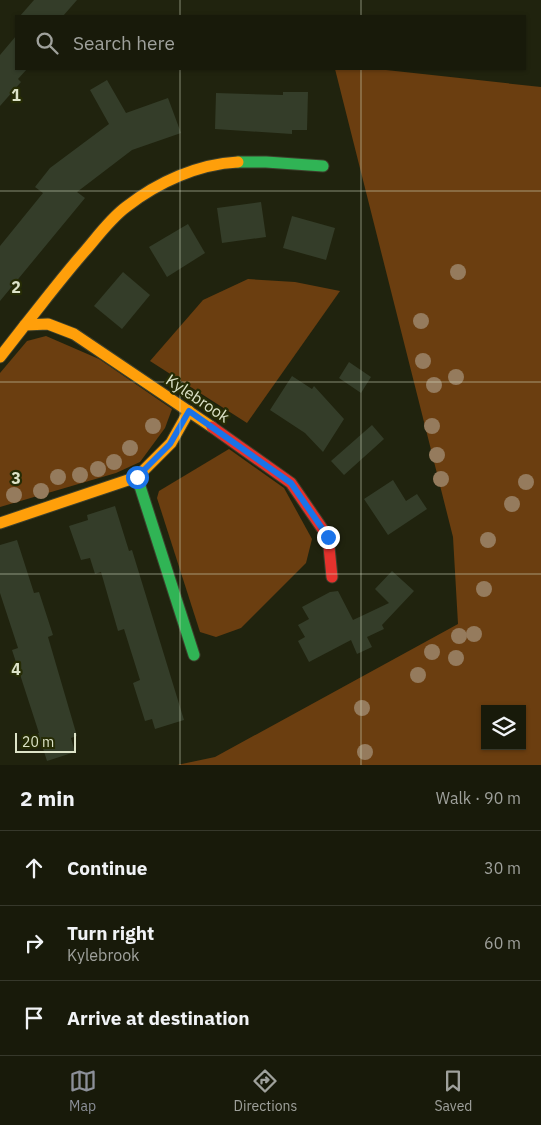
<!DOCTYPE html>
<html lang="en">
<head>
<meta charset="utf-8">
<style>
	body { margin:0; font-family:"IBM Plex Sans",sans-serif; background:#212313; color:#f1f3f6 }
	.controls { position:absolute; right:15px; bottom:15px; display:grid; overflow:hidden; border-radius:0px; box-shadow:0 1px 4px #0004 }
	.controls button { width:45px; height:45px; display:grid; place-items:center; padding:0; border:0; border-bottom:1px solid #36382b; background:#181a0a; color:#f1f3f6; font:25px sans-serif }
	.scale { position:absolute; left:15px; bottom:12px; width:61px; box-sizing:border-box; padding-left:5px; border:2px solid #dde3c8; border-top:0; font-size:14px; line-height:18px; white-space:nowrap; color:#dde3c8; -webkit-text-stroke:4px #262c05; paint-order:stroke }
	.stop { position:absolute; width:15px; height:15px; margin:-11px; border:4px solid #1a73e8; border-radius:50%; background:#fff }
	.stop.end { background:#1a73e8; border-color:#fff; box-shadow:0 1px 5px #0008 }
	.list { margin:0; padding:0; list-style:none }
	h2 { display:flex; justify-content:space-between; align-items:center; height:65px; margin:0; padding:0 20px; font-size:21px }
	h2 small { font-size:16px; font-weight:400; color:#9fa19c }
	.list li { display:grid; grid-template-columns:32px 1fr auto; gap:15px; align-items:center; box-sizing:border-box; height:75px; padding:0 20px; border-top:1px solid #36382b }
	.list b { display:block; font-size:19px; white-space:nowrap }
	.list p { margin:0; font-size:16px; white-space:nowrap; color:#9fa19c }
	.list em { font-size:16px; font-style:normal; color:#9fa19c }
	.icon { flex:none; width:28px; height:28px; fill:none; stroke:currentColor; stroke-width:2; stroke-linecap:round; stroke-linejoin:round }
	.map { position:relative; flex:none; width:541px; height:765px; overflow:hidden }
	.search { position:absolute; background:#181a0a; box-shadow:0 1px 4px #0004; left:15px; right:15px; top:15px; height:55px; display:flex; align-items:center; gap:12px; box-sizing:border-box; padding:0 18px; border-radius:0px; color:#9fa19c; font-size:19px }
	.sheet { height:290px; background:#181a0a }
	nav { display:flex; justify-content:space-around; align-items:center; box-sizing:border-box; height:70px; border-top:1px solid #36382b; background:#181a0a; font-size:14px; color:#9fa19c }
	nav a { display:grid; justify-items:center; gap:2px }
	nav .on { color:#8c9099 }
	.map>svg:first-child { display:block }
	.green { fill:#6b3e10; fill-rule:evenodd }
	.building { fill:#343d29 }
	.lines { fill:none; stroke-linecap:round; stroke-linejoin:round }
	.fast-casing { stroke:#3d402d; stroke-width:13 }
	.slow-casing { stroke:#3d402d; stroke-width:13 }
	.jam-casing { stroke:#3d402d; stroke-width:13 }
	.fast { stroke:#30b455; stroke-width:11 }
	.slow { stroke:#ff9f0a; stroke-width:11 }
	.jam { stroke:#e5322d; stroke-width:11 }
	.tree { fill:#957b5d }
	.route { stroke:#1a73e8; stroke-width:6 }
	.grid { fill:none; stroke:#dde3c8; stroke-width:1; stroke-opacity:0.55 }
	.labels { text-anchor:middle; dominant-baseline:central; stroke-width:4.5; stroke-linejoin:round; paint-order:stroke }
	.street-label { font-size:16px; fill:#dde3c8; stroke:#262c05 }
	.grid-label { font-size:16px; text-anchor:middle; font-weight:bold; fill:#dde3c8; stroke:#262c05; stroke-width:4.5; stroke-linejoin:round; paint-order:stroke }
</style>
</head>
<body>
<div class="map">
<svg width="541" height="765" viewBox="0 0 541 765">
	<rect width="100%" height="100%" fill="#20230e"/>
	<g class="green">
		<path d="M335,69H377L541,87V765H177L215,757L458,624L453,537ZM485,709H522V746H485Z"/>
		<path d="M248,279L295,282L340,291L247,423L150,361L203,300Z"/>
		<path d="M46,336L99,359L172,409L165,428L140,462L116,473L0,507V373L27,341Z"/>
		<path d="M229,449L284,488L312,539L306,563L241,628L216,637L200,632L157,498L159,491Z"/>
	</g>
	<g class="building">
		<path d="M34,0H77L63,16H20Z"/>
		<path d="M16,36V69H27L18,79L21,82L0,106V55Z"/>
		<path d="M107,80L126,113L168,98L181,133L132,150L77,192L85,198L0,301V246L43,193L35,187L50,168L109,124L90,90Z"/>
		<path d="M283,92H308L307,130H292V134L215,129L216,93L283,95Z"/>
		<path d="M261,202L266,237L222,243L217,208Z"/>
		<path d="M292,216L335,228L326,260L283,248Z"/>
		<path d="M188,224L205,253L167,277L149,247Z"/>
		<path d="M123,272L150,295L122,329L94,306Z"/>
		<path d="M349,362L371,377L361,393L339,378Z"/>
		<path d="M292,376L312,389L314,386L344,419L323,452L305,433L270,410Z"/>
		<path d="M372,425L384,439L344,475L331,461Z"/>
		<path d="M393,480L406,501L417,494L427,509L388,535L364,499Z"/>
		<path d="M115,506L129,551L132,550L184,720L155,729L152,719L145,721L133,683L140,680L124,629L118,631L101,572L95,574L90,558L81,560L69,526L88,520L87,515Z"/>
		<path d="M17,540L34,593L39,592L53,635L48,637L77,736L71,738L75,752L47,761L38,733H39L12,650L18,648L0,593V545Z"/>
		<path d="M392,571L414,591L382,625L384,629L367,637L372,647L357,654L351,640L309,662L298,641L305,637L298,625L309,619L302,607L330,592L338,591L353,620L389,603L375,589Z"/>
	</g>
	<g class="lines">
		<g class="fast-casing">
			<g id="fast">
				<path d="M238,162H266L323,166"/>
				<path d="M137,477L194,655"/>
			</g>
		</g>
		<g class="slow-casing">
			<g id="slow">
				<path d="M25,325C45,300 64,275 85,251C98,236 110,219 126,207C158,182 198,164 238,162"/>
				<path d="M0,357L25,325L48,324L74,334L212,427"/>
				<path d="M0,523L137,477L171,443L189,411"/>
			</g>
		</g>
		<g class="jam-casing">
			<path id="jam" d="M212,427L291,483L328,537L332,577"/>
		</g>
		<use href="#fast" class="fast"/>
		<use href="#slow" class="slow"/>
		<use href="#jam" class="jam"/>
	</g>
	<g class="tree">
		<circle cx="458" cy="272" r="8"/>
		<circle cx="421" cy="321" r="8"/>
		<circle cx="423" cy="361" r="8"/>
		<circle cx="456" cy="377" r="8"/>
		<circle cx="434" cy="385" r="8"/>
		<circle cx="153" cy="426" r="8"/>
		<circle cx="432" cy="426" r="8"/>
		<circle cx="130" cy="448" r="8"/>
		<circle cx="437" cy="455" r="8"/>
		<circle cx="114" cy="462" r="8"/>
		<circle cx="98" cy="469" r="8"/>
		<circle cx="80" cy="475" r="8"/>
		<circle cx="58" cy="477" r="8"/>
		<circle cx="441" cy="479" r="8"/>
		<circle cx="526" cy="482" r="8"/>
		<circle cx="41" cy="491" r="8"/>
		<circle cx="14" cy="495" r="8"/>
		<circle cx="512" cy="504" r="8"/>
		<circle cx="488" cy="540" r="8"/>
		<circle cx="484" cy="589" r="8"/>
		<circle cx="474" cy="634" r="8"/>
		<circle cx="459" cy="636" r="8"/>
		<circle cx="432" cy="652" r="8"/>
		<circle cx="456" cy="658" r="8"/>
		<circle cx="418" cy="675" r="8"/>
		<circle cx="362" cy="708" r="8"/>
		<circle cx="365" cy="752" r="8"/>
	</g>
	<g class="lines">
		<path class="route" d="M137,477L170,444L189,411L291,483L328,537"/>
	</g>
	<path class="grid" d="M180,0V16M361,0V16M180,69V765M361,69V765M0,191H541M0,382H541M0,574H541"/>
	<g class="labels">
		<g class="street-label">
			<text transform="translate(198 398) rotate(34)">Kylebrook</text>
		</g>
	</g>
	<g class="grid-label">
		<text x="16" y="101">1</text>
		<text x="16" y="293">2</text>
		<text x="16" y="484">3</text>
		<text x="16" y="675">4</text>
	</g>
</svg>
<div class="controls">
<button><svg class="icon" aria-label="layers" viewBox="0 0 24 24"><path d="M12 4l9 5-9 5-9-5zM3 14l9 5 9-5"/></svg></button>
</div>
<div class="scale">20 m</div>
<div class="stop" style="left:137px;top:477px"></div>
<div class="stop end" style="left:328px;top:537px"></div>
<div class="search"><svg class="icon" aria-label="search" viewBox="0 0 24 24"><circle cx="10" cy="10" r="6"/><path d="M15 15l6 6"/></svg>Search here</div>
</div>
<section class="sheet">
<h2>2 min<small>Walk · 90 m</small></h2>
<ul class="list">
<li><svg class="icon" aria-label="ahead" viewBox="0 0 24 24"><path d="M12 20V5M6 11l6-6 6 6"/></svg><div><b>Continue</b></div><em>30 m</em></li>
<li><svg class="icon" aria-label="right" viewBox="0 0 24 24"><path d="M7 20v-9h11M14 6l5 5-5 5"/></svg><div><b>Turn right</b><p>Kylebrook</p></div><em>60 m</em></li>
<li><svg class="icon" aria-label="arrive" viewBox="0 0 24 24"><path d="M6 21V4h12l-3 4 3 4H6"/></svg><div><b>Arrive at destination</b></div></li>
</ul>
</section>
<nav>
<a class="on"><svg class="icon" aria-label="map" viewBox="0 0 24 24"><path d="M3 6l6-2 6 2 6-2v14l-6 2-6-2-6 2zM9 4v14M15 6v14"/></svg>Map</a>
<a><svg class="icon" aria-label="directions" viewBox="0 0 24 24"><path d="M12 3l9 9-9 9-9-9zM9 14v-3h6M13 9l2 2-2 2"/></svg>Directions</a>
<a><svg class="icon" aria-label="saved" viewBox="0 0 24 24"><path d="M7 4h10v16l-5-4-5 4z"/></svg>Saved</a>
</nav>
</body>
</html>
